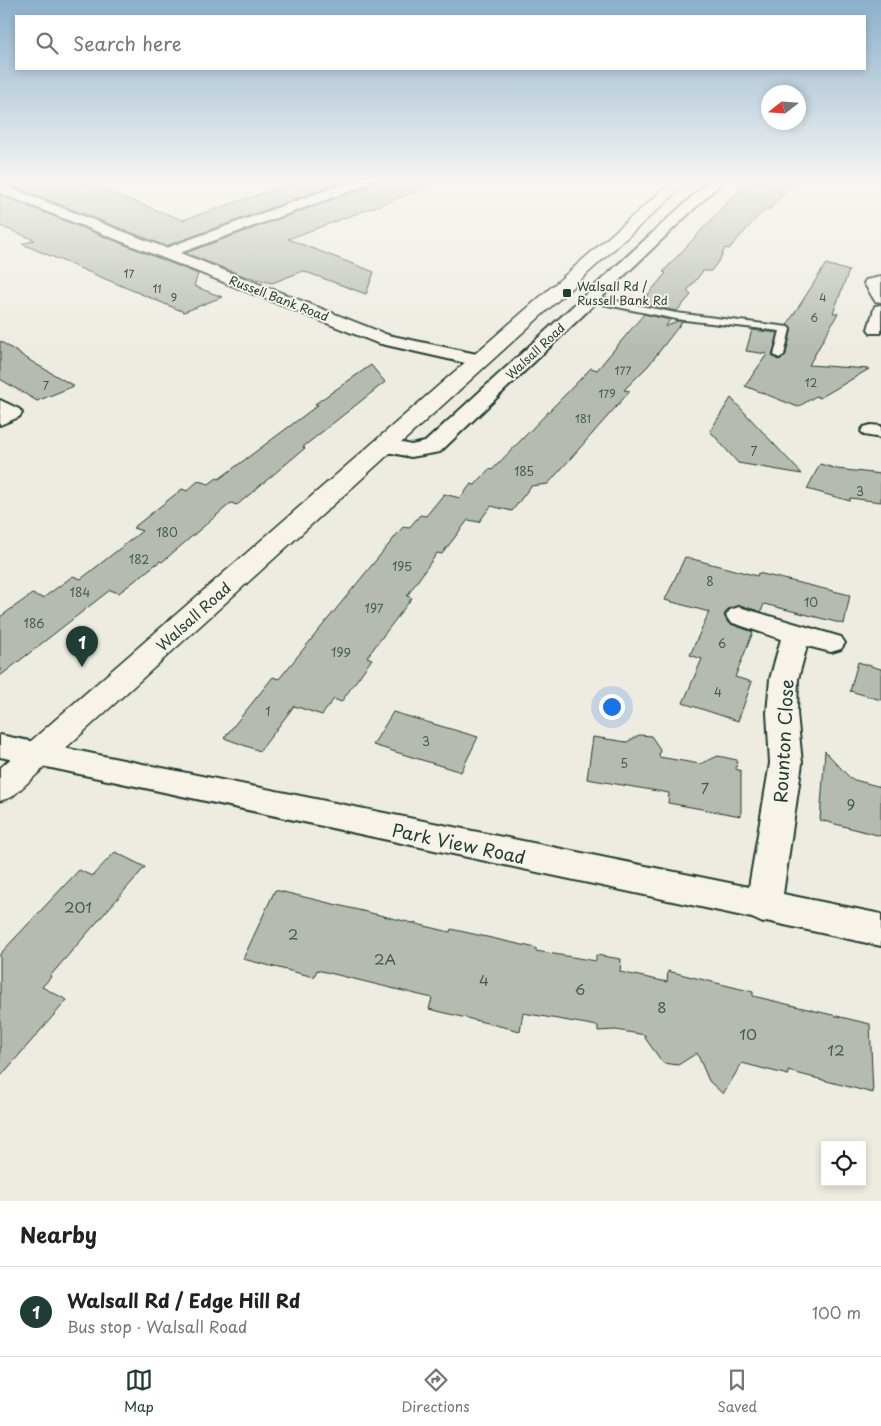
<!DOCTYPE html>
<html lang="en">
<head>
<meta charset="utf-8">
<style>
	body { margin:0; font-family:"Playpen Sans",sans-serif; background:#f2f2f2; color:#222 }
	.controls { position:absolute; right:15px; bottom:15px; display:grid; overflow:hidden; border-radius:0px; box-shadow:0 2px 8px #0003 }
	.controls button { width:45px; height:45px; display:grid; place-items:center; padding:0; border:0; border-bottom:1px solid #e0e0e0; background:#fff; color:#222; font:25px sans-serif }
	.compass { position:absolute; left:761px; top:85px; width:45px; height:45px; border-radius:50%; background:#fff; box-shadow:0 2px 8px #0003; rotate:253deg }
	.you { position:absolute; left:611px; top:706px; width:18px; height:18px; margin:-12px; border:4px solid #fff; border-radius:50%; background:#1a73e8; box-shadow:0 0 0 8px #1a73e833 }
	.badge { display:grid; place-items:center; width:32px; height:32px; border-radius:50%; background:#1f3d34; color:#fff; font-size:16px; font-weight:700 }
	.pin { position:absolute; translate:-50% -41px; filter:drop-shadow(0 1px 2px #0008) }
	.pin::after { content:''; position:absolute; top:26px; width:18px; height:15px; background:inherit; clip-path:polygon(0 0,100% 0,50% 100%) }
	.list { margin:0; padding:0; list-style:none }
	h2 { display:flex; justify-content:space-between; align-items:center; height:65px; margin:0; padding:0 20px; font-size:21px }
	h2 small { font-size:16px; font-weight:400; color:#767676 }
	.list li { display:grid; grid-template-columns:32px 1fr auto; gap:15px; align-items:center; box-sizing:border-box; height:90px; padding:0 20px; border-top:1px solid #e0e0e0 }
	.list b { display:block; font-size:19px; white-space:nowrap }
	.list p { margin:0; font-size:16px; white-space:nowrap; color:#767676 }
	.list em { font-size:16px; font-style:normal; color:#767676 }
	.icon { flex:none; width:28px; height:28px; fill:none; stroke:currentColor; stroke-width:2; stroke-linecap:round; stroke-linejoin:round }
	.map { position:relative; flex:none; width:881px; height:1201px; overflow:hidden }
	.search { position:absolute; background:#fff; box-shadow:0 2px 8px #0003; left:15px; right:15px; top:15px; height:55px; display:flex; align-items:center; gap:12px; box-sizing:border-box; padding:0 18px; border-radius:0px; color:#767676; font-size:19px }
	.sheet { height:155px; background:#fff }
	nav { display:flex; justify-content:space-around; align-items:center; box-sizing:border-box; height:70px; border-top:1px solid #e0e0e0; background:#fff; font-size:14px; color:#767676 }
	nav a { display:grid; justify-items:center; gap:2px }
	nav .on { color:#1f3d34 }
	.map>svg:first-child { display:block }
	.building { fill:#b5bbb0; stroke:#1f3d34 }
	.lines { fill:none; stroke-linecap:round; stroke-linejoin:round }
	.service-casing { stroke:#1f3d34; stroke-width:4 }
	.minor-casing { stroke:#1f3d34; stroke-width:4 }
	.primary-casing { stroke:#1f3d34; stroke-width:3 }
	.service { fill:#f7f3e8; fill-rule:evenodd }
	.minor { fill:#f7f3e8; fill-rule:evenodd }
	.primary { fill:#f7f3e8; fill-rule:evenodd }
	.poi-dot { fill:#1f3d34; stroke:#f7f3e8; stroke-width:2 }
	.labels { text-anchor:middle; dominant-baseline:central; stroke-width:4; stroke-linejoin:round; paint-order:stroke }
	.far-number-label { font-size:11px; fill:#445c53 }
	.far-poi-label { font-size:12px; fill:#1f3d34; stroke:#f7f3e8; text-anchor:start }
	.far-street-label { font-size:12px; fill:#1f3d34; stroke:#f7f3e8 }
	.number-label { font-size:12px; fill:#445c53 }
	.street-label { font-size:15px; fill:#1f3d34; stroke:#f7f3e8 }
	.near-number-label { font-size:15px; fill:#445c53 }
	.near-street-label { font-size:18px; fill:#1f3d34; stroke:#f7f3e8 }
</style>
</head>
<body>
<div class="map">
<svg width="881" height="1201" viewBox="0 0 881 1201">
	<rect width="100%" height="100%" fill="#eeece1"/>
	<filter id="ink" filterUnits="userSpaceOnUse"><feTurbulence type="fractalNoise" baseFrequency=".02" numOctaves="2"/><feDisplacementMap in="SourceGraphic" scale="10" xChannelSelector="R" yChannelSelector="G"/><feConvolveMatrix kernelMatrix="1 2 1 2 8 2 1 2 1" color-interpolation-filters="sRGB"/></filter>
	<g filter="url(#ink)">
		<g class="building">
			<path d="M0,181H79L183,220L299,181H345L166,246Z"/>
			<path d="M372,181H436V184L288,239L374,272L366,294L303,271L272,283L244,276L185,253L370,186Z"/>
			<path d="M747,181H795L770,209H767L760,214L729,249L725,248L720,259L711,271H703L687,291L691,295L677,311L640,304L666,273L663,272Z"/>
			<path d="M0,195L198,274L194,286L222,297L184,312L22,244L35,240L0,226Z"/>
			<path d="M826,264L849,271L833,313H838L809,365L869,369L820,398L816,396L798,407L745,386L767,354L746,351L752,330L778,333L772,356L778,360L785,357L792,329L787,325Z"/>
			<path d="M644,314L670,320L665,327L678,321L682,322L648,366L624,390L630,391L548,484L531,486L512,511L491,506L479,522L468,520L442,554L437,553L407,596L412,598L367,657L372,659L341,702L334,699L322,715L294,706L260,751L224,738L273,677L279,679L403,527L409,528L420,515L426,516L444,494L460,498L471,484L475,485L489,469L492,470L591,368L597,370Z"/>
			<path d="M0,341L34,363L74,386L37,401L0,379Z"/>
			<path d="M371,365L385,382L303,447L305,448L237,505L231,503L162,562L160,561L119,593L110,590L0,676V617L32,594L43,598L73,576L81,579L142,531L133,528L182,489L187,491L198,481L209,484L217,478L219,479L318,405L315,404Z"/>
			<path d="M731,398L802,474L738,463L710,431Z"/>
			<path d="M820,464L837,469L881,474V502L850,498V501L807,489Z"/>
			<path d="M685,557L757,576L758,573L850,595L844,624L764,604L761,612L740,605L728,609L724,615L728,623L753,632L735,677L752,682L738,721L683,703L702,659L690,655L709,612L665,600Z"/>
			<path d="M858,662L881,669V700L850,691Z"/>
			<path d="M393,712L478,737L461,772L373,745Z"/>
			<path d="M639,735L651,736L660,749L659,757L700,764L718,756L737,760L736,769L741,771V816L668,803L669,793L587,779L593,737L627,742Z"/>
			<path d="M825,751L851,779L881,787V836L820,820Z"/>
			<path d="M115,852L145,867L50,976L51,977L42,987L67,1000L0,1077V954L79,870L92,876Z"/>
			<path d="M275,890L450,932L451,929L536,948V951L596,961V955L621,959L620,972L667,982L668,971L753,992V996L870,1024L873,1093L788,1071V1075L742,1063L723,1094L709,1081L697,1053L678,1065L663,1063L645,1038V1035L616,1030L598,1031V1026L523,1013L520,1031L429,1009L432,998L317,970L314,977L243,959Z"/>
		</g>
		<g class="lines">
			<g class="service-casing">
				<path id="service" d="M591,296L676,313L788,327L790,329L784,355L779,358L774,355L780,331L676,319L588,301L587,299Z"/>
			</g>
			<g class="minor-casing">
				<g id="minor">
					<path d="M351,181H370L369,184L180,253L388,335L486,356L488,360L486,364L479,366L377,343L0,193V184L166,248Z"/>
					<path d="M709,181H723L440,452L411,457L378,450L375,445L378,440L386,439L411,445L425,442Z"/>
					<path d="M881,277V302L875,301L864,283L866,280Z"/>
					<path d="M881,305V333H871L868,329L875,306Z"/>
					<path d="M0,400L19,409L22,413L19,417L0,425Z"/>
					<path d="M871,425L881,426V438L864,435L861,431L864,427Z"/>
					<path d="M739,607L841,637L845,643L841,649L831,652L807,646L798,679L797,713L802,763L783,894L881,914V946L766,921L763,923L752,918L0,757V735L749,887L770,763L767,713L770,679L781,639L730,622L726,616L730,610Z"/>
				</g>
			</g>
			<g class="primary-casing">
				<path id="primary" d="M673,181H689L12,797L0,801V768Z"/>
			</g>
			<use href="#service" class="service"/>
			<use href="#minor" class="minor"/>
			<use href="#primary" class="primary"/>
		</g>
	</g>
	<linearGradient id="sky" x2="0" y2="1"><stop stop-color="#8bb0cb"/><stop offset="0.52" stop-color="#f7f6f2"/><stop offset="1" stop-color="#f7f6f2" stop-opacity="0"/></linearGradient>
	<rect width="881" height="349" fill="url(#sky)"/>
	<rect class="poi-dot" x="562" y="288" width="10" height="10" rx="2.5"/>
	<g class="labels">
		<g class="far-number-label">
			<text x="129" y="273">17</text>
			<text x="157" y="288">11</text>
			<text x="174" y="297">9</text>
			<text x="823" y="297">4</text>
			<text x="814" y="317">6</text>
			<text x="623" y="370">177</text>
			<text x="811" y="382">12</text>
			<text x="46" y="385">7</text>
			<text x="607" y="393">179</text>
			<text x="583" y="418">181</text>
		</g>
		<g class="far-poi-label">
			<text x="577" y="286">Walsall Rd /<tspan x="577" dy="14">Russell Bank Rd</tspan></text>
		</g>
		<g class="far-street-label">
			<text transform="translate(279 298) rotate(21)">Russell Bank Road</text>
			<text transform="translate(535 351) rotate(-43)">Walsall Road</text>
		</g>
		<g class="number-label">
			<text x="754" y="451">7</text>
			<text x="524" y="471">185</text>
			<text x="860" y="491">3</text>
			<text x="167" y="532">180</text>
			<text x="139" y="559">182</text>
			<text x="402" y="566">195</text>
			<text x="710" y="581">8</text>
			<text x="80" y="592">184</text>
			<text x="811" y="602">10</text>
			<text x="374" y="608">197</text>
			<text x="34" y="623">186</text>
			<text x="722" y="643">6</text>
			<text x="341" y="652">199</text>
			<text x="718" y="692">4</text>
			<text x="268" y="711">1</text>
			<text x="426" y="741">3</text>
			<text x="624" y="763">5</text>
		</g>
		<g class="street-label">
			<text transform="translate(193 616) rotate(-42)">Walsall Road</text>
		</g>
		<g class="near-number-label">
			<text x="705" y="787">7</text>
			<text x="851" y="803">9</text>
			<text x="78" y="906">201</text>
			<text x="293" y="933">2</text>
			<text x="385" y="958">2A</text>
			<text x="484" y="979">4</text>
			<text x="580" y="988">6</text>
			<text x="662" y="1006">8</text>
			<text x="748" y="1033">10</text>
			<text x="836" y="1049">12</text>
		</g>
		<g class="near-street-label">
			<text transform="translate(783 741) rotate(-87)">Rounton Close</text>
			<text transform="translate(459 843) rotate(12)">Park View Road</text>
		</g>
	</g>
</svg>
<div class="controls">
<button><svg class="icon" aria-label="locate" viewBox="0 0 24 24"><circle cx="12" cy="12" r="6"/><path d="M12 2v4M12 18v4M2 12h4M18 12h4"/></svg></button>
</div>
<svg class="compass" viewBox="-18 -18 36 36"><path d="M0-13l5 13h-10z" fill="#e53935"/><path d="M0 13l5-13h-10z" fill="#767676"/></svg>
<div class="you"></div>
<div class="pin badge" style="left:82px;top:667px">1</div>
<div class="search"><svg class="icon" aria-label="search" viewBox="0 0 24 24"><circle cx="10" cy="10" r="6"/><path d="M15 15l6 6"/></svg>Search here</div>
</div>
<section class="sheet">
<h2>Nearby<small></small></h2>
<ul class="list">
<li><span class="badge">1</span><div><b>Walsall Rd / Edge Hill Rd</b><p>Bus stop · Walsall Road</p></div><em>100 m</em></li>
</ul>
</section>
<nav>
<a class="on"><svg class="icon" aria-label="map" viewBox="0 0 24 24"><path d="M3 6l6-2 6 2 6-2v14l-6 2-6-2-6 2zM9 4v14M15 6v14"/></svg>Map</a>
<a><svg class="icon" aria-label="directions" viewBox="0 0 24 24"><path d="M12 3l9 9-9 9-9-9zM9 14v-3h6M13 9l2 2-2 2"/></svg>Directions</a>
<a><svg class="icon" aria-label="saved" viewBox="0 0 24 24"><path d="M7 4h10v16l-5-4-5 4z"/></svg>Saved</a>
</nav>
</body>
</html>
